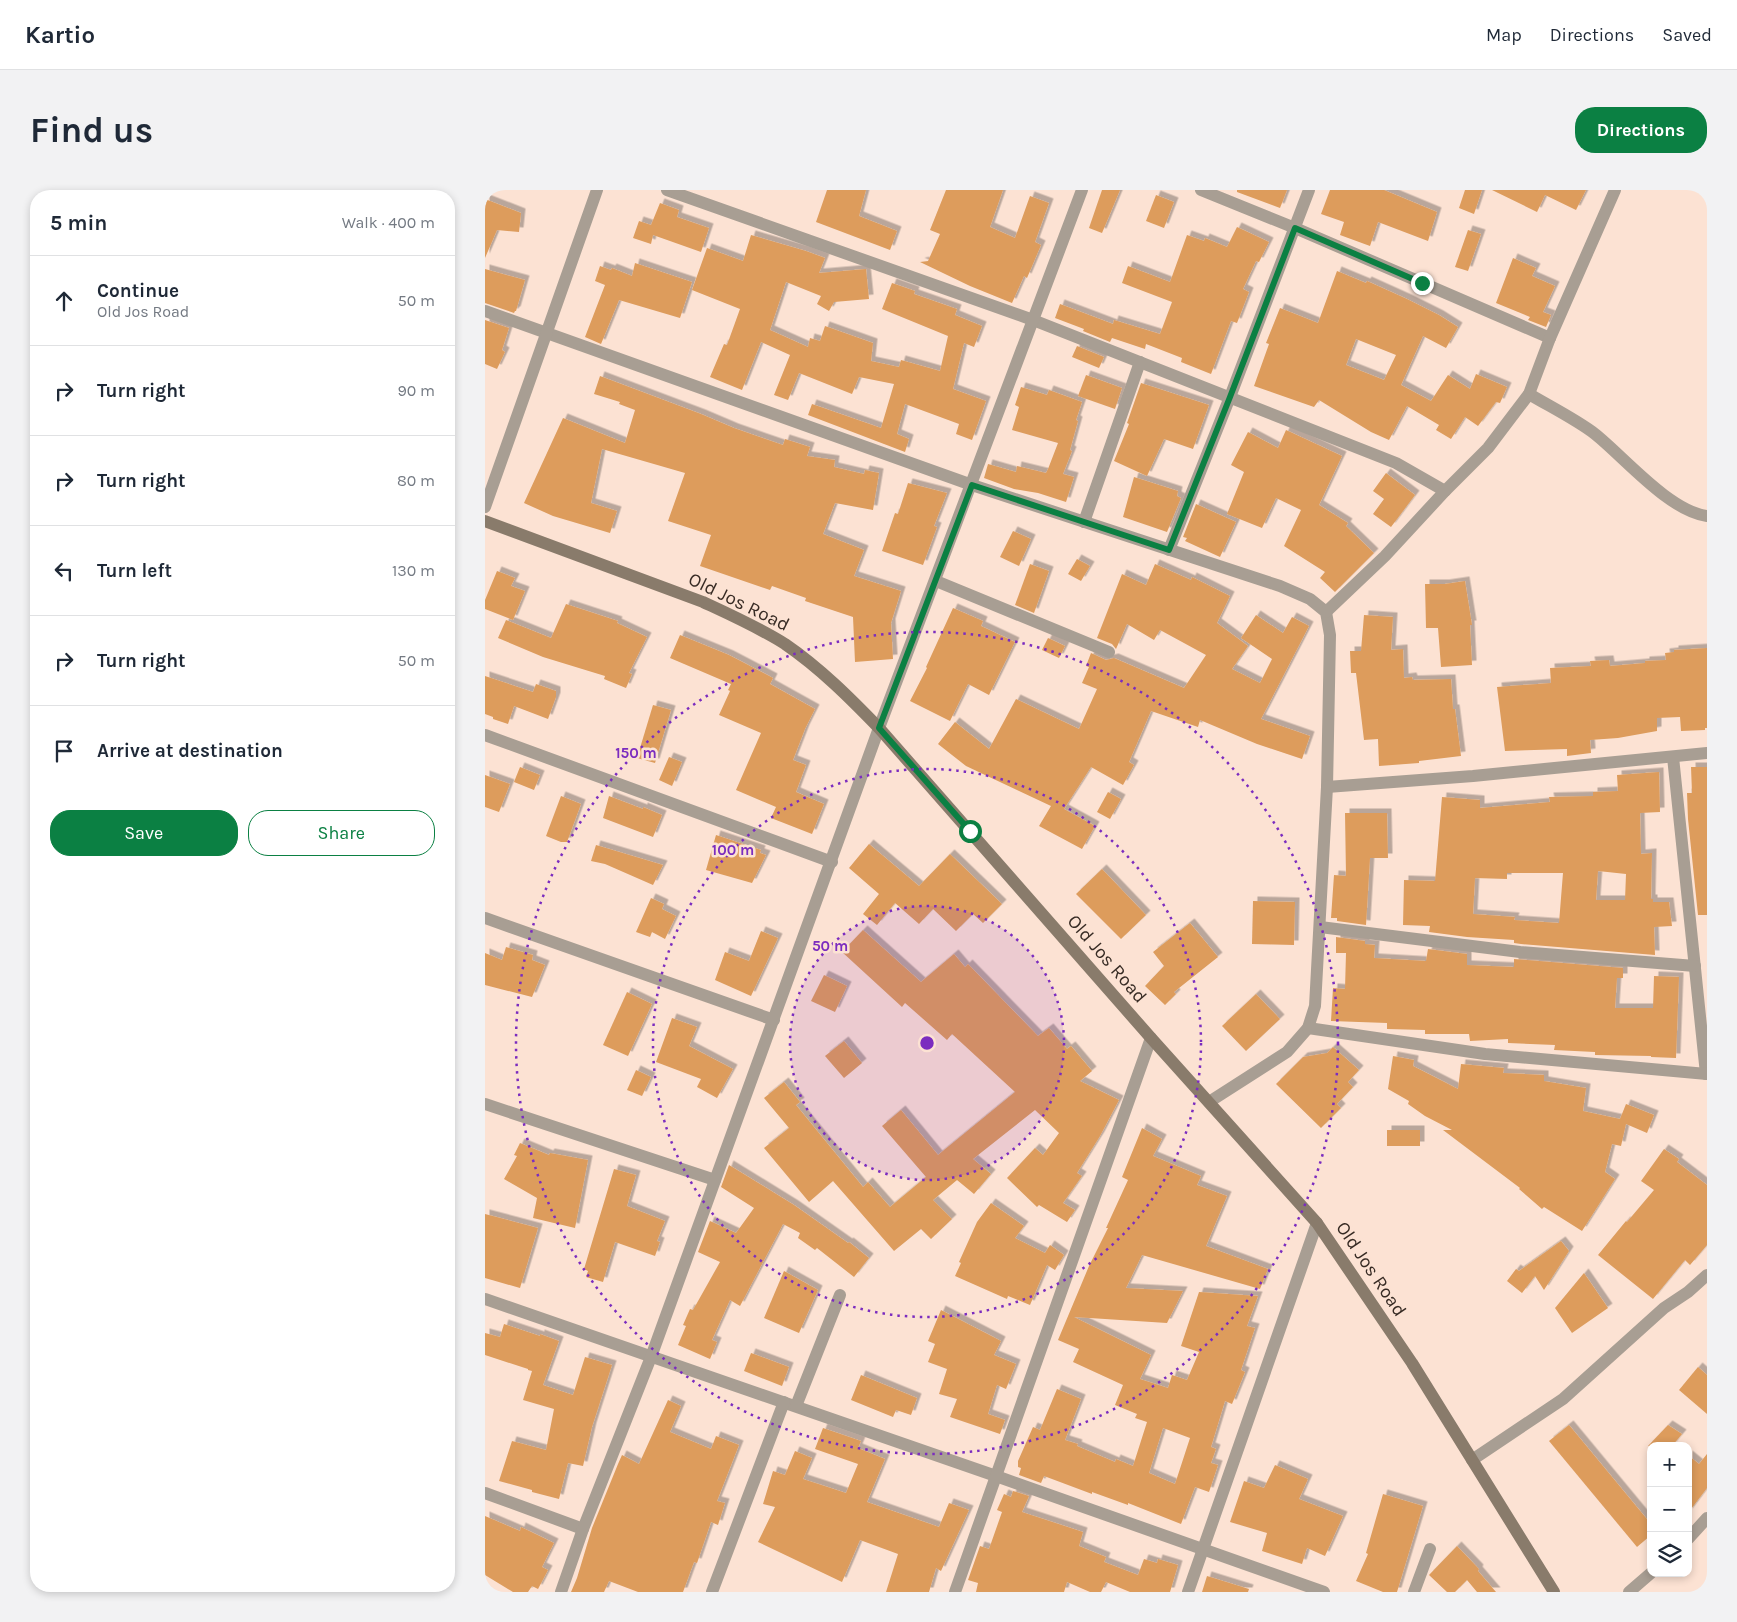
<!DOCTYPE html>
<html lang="en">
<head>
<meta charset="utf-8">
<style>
	body { margin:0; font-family:Karla,sans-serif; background:#f2f2f3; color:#1f2937 }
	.controls { position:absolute; right:15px; bottom:15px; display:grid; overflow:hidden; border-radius:10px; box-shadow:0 2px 8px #0003 }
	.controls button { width:45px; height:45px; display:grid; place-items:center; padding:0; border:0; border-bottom:1px solid #e0e1e3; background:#fff; color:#1f2937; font:25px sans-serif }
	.stop { position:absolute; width:15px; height:15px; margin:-11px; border:4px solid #0b8043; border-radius:50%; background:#fff }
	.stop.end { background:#0b8043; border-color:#fff; box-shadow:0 1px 5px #0008 }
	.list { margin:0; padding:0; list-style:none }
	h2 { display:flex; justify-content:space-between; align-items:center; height:65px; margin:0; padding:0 20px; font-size:21px }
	h2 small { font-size:16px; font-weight:400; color:#747a83 }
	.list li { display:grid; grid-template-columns:32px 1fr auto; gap:15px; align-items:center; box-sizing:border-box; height:90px; padding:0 20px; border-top:1px solid #e0e1e3 }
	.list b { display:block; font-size:19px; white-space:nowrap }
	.list p { margin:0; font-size:16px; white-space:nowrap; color:#747a83 }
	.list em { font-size:16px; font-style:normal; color:#747a83 }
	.actions { display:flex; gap:10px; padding:15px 20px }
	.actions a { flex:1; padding:11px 0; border:1px solid #0b8043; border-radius:20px; text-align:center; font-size:18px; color:#0b8043 }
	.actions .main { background:#0b8043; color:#fff }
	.icon { flex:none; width:28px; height:28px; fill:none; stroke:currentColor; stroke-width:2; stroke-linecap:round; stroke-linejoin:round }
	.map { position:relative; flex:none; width:1222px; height:1402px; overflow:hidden; border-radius:20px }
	header { display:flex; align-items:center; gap:30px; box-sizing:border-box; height:70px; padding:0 25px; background:#fff; border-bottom:1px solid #e0e1e3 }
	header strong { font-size:24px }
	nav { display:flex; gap:28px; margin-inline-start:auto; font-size:18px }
	.intro { display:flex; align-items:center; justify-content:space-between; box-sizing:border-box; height:120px; padding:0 30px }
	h1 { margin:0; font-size:35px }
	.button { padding:12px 22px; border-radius:20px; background:#0b8043; color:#fff; font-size:18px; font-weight:700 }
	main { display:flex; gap:30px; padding:0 30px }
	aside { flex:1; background:#fff; border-radius:20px; box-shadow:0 2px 8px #0003 }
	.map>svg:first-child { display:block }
	.building { fill:#dd9c5c; fill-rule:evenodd; filter:url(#shadow) }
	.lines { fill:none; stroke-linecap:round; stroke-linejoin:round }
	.minor { stroke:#a89e93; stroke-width:12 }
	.secondary { stroke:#897b6b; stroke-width:12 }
	.route { stroke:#0b8043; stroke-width:6 }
	.ring { fill:none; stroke:#7b2cbf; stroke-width:2.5; stroke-dasharray:2.5 5 }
	.labels { text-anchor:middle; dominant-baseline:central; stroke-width:5; stroke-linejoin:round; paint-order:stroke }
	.street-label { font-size:19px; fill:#372b24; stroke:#fce2d3 }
	.centre { fill:#7b2cbf; stroke:#fce2d3; stroke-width:2.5 }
	.ring-label { font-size:15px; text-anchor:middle; font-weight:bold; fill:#7b2cbf; stroke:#fce2d3; stroke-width:5; stroke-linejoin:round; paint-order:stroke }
</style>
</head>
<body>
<header>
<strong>Kartio</strong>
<nav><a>Map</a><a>Directions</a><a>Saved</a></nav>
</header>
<div class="intro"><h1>Find us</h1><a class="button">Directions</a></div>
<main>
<aside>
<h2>5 min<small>Walk · 400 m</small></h2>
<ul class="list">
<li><svg class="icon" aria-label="ahead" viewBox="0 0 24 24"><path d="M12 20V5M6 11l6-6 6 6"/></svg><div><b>Continue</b><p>Old Jos Road</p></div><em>50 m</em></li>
<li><svg class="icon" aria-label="right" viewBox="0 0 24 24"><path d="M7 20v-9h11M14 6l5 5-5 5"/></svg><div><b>Turn right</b></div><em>90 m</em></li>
<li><svg class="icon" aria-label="right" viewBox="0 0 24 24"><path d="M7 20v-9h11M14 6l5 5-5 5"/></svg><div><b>Turn right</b></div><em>80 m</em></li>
<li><svg class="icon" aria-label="left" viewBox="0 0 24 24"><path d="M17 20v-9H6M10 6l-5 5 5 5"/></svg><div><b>Turn left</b></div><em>130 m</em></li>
<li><svg class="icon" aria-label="right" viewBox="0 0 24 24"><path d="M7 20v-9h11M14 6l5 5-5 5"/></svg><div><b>Turn right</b></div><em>50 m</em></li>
<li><svg class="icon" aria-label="arrive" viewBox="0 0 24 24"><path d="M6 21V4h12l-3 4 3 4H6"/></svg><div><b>Arrive at destination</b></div></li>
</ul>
<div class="actions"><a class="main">Save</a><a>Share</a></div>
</aside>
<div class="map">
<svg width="1222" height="1402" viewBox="0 0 1222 1402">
	<defs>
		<filter id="shadow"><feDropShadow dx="4.5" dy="-4.5" stdDeviation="0" flood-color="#0004"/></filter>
	</defs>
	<rect width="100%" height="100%" fill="#fce2d3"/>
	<g class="building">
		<path d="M342,0H381L374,26L412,41L405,60L331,32Z"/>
		<path d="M461,0H518L505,37L530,48L545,6L564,13L550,52L556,55L542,88L539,86L527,113L485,96L435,72L443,71L455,44L445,40Z"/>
		<path d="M617,0H635L617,43L604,38Z"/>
		<path d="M752,0H802L795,18L752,2Z"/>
		<path d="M845,0H899L952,22L943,51L893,32L885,56L855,45L859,32L836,24Z"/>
		<path d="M980,0H997L989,24L974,18Z"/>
		<path d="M1007,0H1101L1091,20L1060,5L1052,22Z"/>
		<path d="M671,5L689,12L679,38L661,31Z"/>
		<path d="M0,9L36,23L34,42L12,40L0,68Z"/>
		<path d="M175,13L194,20L192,27L224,38L216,62L168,45L166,54L148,48L154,31L166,35Z"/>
		<path d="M752,37L784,52L774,72L771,71L758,99L764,102L752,133L746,131L726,184L696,172L697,168L661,154L660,159L627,148L625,152L598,141L599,139L570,128L575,114L628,134L629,130L675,144L687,112L637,93L643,76L685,92L702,45L719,51L720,48L742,57Z"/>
		<path d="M983,40L996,44L983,81L970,77Z"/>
		<path d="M266,45L321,61L340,68L334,83L381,79L384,109L349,112L344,121L332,114L336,106L301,92L285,140L323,157L325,148L335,151L340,136L388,153L386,171L414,177L416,170L455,181L463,146L397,119L407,93L430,101L429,104L472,119L470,125L497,136L489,157L479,153L468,199L501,211L487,250L471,244L474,234L420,214L412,244L424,249L420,262L323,225L327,214L396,238L409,194L374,187L367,204L314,183L303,210L289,205L305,165L276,152L257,200L225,187L239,154L242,155L255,119L207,100L222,58L258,71Z"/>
		<path d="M1028,68L1051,78L1047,86L1070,96L1058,122L1066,125L1061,137L1043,130L1045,127L1011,113Z"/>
		<path d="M150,73L207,92L195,128L134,110L116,154L100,147L120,95L110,91L115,76L126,80L127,78L147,86Z"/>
		<path d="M0,79L40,90L31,121H30L29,123L0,113Z"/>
		<path d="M852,81L881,93L882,91L922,109L954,125L973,137L961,158L938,146L916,195L946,211L963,185L985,199L991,184L1022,197L1015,213L1011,212L993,236L980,227L966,249L951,240L954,235L922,216L904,250L886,242L834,210L829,217L769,196L784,154L781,153L795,118L833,133ZM871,149L911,165L899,190L861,175Z"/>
		<path d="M0,130L24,138L17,160L20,162L12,179L0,174Z"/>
		<path d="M592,156L619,167L614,178L587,167Z"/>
		<path d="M601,185L637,198L630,219L593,206Z"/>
		<path d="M115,186L216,224L249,238L298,255L300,249L325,257L322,266L350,270L349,277L379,284L380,280L394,283L388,320L350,313L338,344L379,360L369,386L416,401L406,433L408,469L370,472L368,427L320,411L321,408L287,396L285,400L215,376L226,345L183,331L200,283L117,259L106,313L132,321L125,343L68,326L39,313L78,228L140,253L150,220L134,214L135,212L109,204Z"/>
		<path d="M656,193L724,215L708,259L679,249L662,286L629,271L644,234L642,233Z"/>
		<path d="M536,197L562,205L564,200L597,212L591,230L593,231L585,260L587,261L578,284L589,287L581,312L553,303L529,299L499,288L503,274L531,282L532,276L561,283L563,279L573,253L527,240L534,217L530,215Z"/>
		<path d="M801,240L857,266L834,315L863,333L861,336L889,363L850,402L835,388L840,382L799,356L816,320L791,308L777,338L742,324L759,282L746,275L763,242L793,258Z"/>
		<path d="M901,283L930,305L906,337L888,324L899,309L888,301Z"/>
		<path d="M649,287L693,301L692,306L696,308L682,342L638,327Z"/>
		<path d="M423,293L462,303L449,336L452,337L438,375L397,361L410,323L413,324Z"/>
		<path d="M711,314L751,332L735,367L700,351L702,348L698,347Z"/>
		<path d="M528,341L546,349L534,376L515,367Z"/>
		<path d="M592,369L605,376L596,391L583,384Z"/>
		<path d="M545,374L564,381L549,423L530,415Z"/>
		<path d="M670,374L706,390L707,387L745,406L732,433L763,456L747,479L775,493L787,469L756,448L771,425L798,443L807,427L824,436L776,529L825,546L817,569L772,554L715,530L713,537L666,521L644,572L649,575L638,595L606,577L579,619L610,636L597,659L554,636L566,616L481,576L453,554L470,532L504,559L531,509L594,539L612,499L597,493L604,477L601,476L606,463L621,470L629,468L699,498L721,465L675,440L669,450L642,434L631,459L627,454L612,448L637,384L661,395Z"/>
		<path d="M12,381L30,388L26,396L40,401L28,430L0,419V410Z"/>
		<path d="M980,391L987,435H985L987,475L956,477L953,438H941L940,394H960Z"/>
		<path d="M81,414L133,431L132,433L162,447L144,483L147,484L141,498L119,489L120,486L58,467L13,448L21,430L66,448Z"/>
		<path d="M468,418L498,431L496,436L530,452L504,505L483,494L465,531L425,511L442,478L441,477Z"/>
		<path d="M879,425L908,427L906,460L918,459L919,488L927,487L928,490L966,489L968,519H970L976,566L934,571V573L894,576L893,549L879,550L871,483H866L865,461H876Z"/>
		<path d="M195,445L244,465L288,488L285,494L330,519L320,539L308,570L321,575L311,602L339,614L327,644L286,628L291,617L251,600L276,543L234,525L245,501L243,500L246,494L185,468Z"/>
		<path d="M563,448L580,456L574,468L557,460Z"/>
		<path d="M1222,458V538H1220V540L1196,541L1195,527L1172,528V541L1133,548L1105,550L1106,563L1082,566V559L1020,561L1012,497L1066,493L1065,478L1106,476L1105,471L1124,470L1125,476L1160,473V471L1181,470L1180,463L1189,462V460Z"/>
		<path d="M0,486L48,502L51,494L71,501V507L63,529L29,516L23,534L8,529V527L0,524Z"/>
		<path d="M168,515L186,520L170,573L152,568Z"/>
		<path d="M184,567L197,572L187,596L174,590Z"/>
		<path d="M35,577L55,585L49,600L29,592Z"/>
		<path d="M1206,577H1222V725H1213L1203,629L1202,603H1207Z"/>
		<path d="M1174,582L1175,622L1155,623L1156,664L1167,663L1166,709H1168V712H1184L1187,736L1169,737L1170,765L1036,754L1029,753V750L982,747L944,742L945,736L918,735L919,690L950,691L957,607L995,610V618L1065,612L1064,607L1108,606V602L1133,601L1132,585ZM1113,681L1141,684L1140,710H1111ZM1022,683H1078L1074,733L1029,730L1030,727L988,724L990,688L1022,689Z"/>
		<path d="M0,585L25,594L14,622L0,617Z"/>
		<path d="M623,602L636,609L625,629L612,622Z"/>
		<path d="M76,606L96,614L82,652H76L61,646Z"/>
		<path d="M124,606L158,619V617L177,625L168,647L118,628Z"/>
		<path d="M860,623H902L903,668H885L881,735L852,731V728H846L849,685L861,686Z"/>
		<path d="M231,645L276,660L275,663L281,665L267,693L221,680Z"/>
		<path d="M384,654L434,696L465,664L517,714L498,733L488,724L471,741L448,719L434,734L410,713L392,735L378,724L394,704L364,678Z"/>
		<path d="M111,655L178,675L168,695L120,674L106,671Z"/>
		<path d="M617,679L661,725L636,749L591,704Z"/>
		<path d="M166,708L179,714L177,719L191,726L180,749L167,742L165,747L151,742Z"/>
		<path d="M768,711L810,712L809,755L767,754Z"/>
		<path d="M705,733L733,767L689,802L691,804L680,815L660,796L679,776L668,762Z"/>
		<path d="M378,740L436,792L469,764L480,777L483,774L553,846L564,838L582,859L586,856L607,881L595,891L634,910L615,946L592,983L597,986L578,1013L590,1020L582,1032L554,1015L552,1017L522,988L550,958L558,965L574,943L550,920L488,969L506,984L489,1004L472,990L448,1010L467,1029L446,1049L436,1039L409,1061L348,991L324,1012L279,958L304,938L279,908L299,892L315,912L311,915L378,997L383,992L405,1017L441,987L397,936L416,920L453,965L530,902L467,844L462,850L420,813L417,817L357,762Z"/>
		<path d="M276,741L293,748L266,806L230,790L240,762L264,771Z"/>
		<path d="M851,747L880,751V754L890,755L889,768L941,771L943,759L982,764V775L1029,777V769L1138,778V788H1132L1130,818H1168L1169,786L1194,787L1191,868L1166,867V866L1110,865V862L1069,860L1070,855L1023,853V849L985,851L984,844H940V840L902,839V833L846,831L848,798L860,799L861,763H851Z"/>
		<path d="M21,757L48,765L47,770L60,775L47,807L0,795V763L17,770Z"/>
		<path d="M339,785L362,796L350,822L326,811Z"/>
		<path d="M142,802L167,814L143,866L118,855Z"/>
		<path d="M771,804L795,829L761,861L737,836Z"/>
		<path d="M187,828L212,837L204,856L248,879L232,908L212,897L216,889L171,872Z"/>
		<path d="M359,851L377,873L359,888L340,866Z"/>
		<path d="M848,857L874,880L863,892L868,897L852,914L856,918L836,938L791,894L818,867L842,863Z"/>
		<path d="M908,866L929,870L928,876L973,899L976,874L1019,878L1018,883L1059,885V891L1101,898L1098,921L1135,929L1141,914L1169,925L1162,943L1141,934L1136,956L1127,954L1120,982L1130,989L1097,1041L1059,1017L1057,1019L1034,999L1035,998L958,940H967L940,926L923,914L924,911L903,899Z"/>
		<path d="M151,880L166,887L157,906L142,900Z"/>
		<path d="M657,938L677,949L668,966L716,986L712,995L742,1006L721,1056L783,1079L775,1099L657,1065L641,1098L698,1101L682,1133L589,1127L666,1165L655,1189L683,1198L687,1185L702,1190L714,1162L696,1156L714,1102L773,1106L762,1136L770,1138L756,1180L760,1182L747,1214L740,1211L726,1257L731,1259L726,1273L733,1275L724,1302L710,1297L696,1334L643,1313V1315L607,1302V1304L559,1286L556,1293L534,1285L536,1278L533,1277V1271L548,1237L555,1240L572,1199L596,1209L580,1250L593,1254L592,1256L630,1272L631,1269L648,1276L662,1232L650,1228L652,1224L630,1215L638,1195L588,1172L594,1159L573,1150L604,1076L623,1038H621L643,990L637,987ZM678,1238L705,1248L690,1294L664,1283Z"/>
		<rect x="902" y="940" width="33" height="16"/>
		<path d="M35,953L64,965L65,963L103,970L90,1038L48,1028L52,1008L19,989L32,966L29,965Z"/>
		<path d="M1179,959L1194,969L1192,972L1222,995V1055L1205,1075L1200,1070L1168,1109L1113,1065L1141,1031L1142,1032L1169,1000L1156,991Z"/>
		<path d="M244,975L309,1015L363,1053L364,1052L384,1068L369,1087L332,1058L330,1060L313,1048L315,1043L298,1034L255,1116L245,1110L227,1150L232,1152L225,1169L193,1155L201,1136L198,1135L205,1119L208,1120L235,1072L213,1062L225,1031L251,1043L269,1018L236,997Z"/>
		<path d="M129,979L151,985L142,1016L180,1031L172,1051L175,1052L170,1066L130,1052L118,1092L101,1087L103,1081L99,1079Z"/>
		<path d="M506,1013L539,1036L530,1048L560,1063L565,1055L579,1065L570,1080L562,1075L545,1115L523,1106L522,1109L470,1086L476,1073L474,1072L492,1032Z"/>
		<path d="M0,1024L53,1038L35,1098L0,1088Z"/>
		<path d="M1076,1051L1084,1061L1059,1100L1050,1086L1037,1103L1022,1091L1031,1079L1034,1081Z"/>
		<path d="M299,1081L333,1100L314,1143L279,1128Z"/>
		<path d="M1099,1083L1123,1118L1087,1143L1070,1118Z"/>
		<path d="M456,1120L516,1151L509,1165L531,1174L521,1199L512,1195L503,1224L520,1230L515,1244L465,1227L472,1209L454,1204L462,1179L443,1172L450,1154L443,1151Z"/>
		<path d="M19,1134L55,1146V1144L74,1151L58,1195L88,1205L100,1167L127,1175L107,1237L98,1276L83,1273L74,1309L47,1302V1300L14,1291L27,1251L61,1260L69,1219L38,1210L47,1181L43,1180V1179L0,1165V1143L15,1147Z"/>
		<path d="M266,1163L304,1177L297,1196L259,1181Z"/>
		<path d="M1213,1177L1222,1185V1224L1194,1200Z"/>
		<path d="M376,1185L432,1208L426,1225L411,1220L408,1227L366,1210Z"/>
		<path d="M183,1210L196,1216L185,1242L226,1259L231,1246L254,1255L232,1311L240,1313L233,1335L226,1332L212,1373L209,1372L198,1402H153L124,1391L119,1402H86L92,1388L107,1338L133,1274L137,1265L154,1274Z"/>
		<path d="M1084,1235L1166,1334V1345L1152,1357L1064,1251Z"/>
		<path d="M1183,1235L1197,1244L1187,1256H1163Z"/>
		<path d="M338,1238L376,1251L373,1258L400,1269L382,1312L454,1337L464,1313L484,1320L456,1381L451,1378L444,1402H401L413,1364L375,1350L357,1392L273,1352L290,1317L278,1314L288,1281L300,1285L310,1261L327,1268L318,1289L361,1303L373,1274L330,1259Z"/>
		<path d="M1222,1264V1298L1203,1323V1265L1214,1274Z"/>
		<path d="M790,1275L823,1289L814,1309L858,1326L840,1366L822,1358L817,1374L777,1361L782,1343L745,1332L759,1291L779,1298Z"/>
		<path d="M528,1301L544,1306L537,1322L598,1342L594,1356L621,1367L619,1372L653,1385L659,1369L672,1373L673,1369L693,1375L685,1402H645L621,1392L616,1402H605L582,1392L579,1402H491L493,1393L483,1390L495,1356L504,1359L517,1322L512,1320L519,1304L526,1307Z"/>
		<path d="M898,1304L938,1316L912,1402H898L871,1391L883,1364L881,1363Z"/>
		<path d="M0,1326L35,1341L36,1337L69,1353L57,1377L63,1380L53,1399L47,1396L43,1402H28L0,1385Z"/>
		<path d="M972,1356L994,1379L993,1381L1011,1402H992L982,1390L970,1402H962L944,1385Z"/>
		<path d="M722,1386L764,1399L763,1402H717Z"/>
	</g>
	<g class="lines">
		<g class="minor">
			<path d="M182,0L548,130L911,273L960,301"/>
			<path d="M716,0L810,38L1065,148"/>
			<path d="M0,121L487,295L795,396L825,409L841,422L845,445L842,597L830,816L823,838L802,862L724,912"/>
			<path d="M1044,204C1064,216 1092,230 1110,244C1139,267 1184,321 1222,326"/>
			<path d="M0,317L112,0"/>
			<path d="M599,332L655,172"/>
			<path d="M684,360L745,207L824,0"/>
			<path d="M451,391L624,462"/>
			<path d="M841,422L900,366L960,301L1003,258L1044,204L1065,148L1130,0"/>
			<path d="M0,545L347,672"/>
			<path d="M1188,567L1221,884"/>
			<path d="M842,597L988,586L1222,563"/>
			<path d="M0,728L289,830"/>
			<path d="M835,737L1035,762L1210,776"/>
			<path d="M823,838L1000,864L1222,884"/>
			<path d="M0,914L230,990"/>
			<path d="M0,1109L511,1286L839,1402"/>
			<path d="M311,1216L355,1105"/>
			<path d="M987,1270L1078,1209L1179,1118L1203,1102L1222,1085"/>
			<path d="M0,1303L98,1339"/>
			<path d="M1203,1349L1222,1328"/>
			<path d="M76,1402L98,1339L166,1167L394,538L597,0"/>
			<path d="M227,1402L299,1212"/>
			<path d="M470,1402L666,848"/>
			<path d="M703,1402L832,1033"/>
			<path d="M929,1402L945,1359"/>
			<path d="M1144,1402L1166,1383"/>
		</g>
		<path class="secondary" d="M0,331L218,412C246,425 275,438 300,454C335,478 365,508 394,538L666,848L832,1033L927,1173L1069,1402"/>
	</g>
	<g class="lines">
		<path class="route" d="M485,641L394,538L487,295L684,360L745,207L810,38L937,93"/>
	</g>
	<circle cx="442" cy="853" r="137" fill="#7b2cbf" fill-opacity=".12"/>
	<g class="ring">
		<circle cx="442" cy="853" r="137"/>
		<circle cx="442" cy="853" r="274"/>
		<circle cx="442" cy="853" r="411"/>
	</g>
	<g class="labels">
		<g class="street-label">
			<text transform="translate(254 412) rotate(26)">Old Jos Road</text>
			<text transform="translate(622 769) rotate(49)">Old Jos Road</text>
			<text transform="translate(886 1079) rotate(56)">Old Jos Road</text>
		</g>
	</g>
	<circle cx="442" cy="853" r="8" class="centre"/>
	<g class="ring-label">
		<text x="151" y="568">150 m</text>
		<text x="248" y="665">100 m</text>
		<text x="345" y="761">50 m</text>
	</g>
</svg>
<div class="controls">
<button>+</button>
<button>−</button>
<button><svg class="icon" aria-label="layers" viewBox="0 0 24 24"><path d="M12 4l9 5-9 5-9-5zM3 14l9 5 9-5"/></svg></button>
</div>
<div class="stop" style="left:485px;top:641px"></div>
<div class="stop end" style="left:937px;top:93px"></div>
</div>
</main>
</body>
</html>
